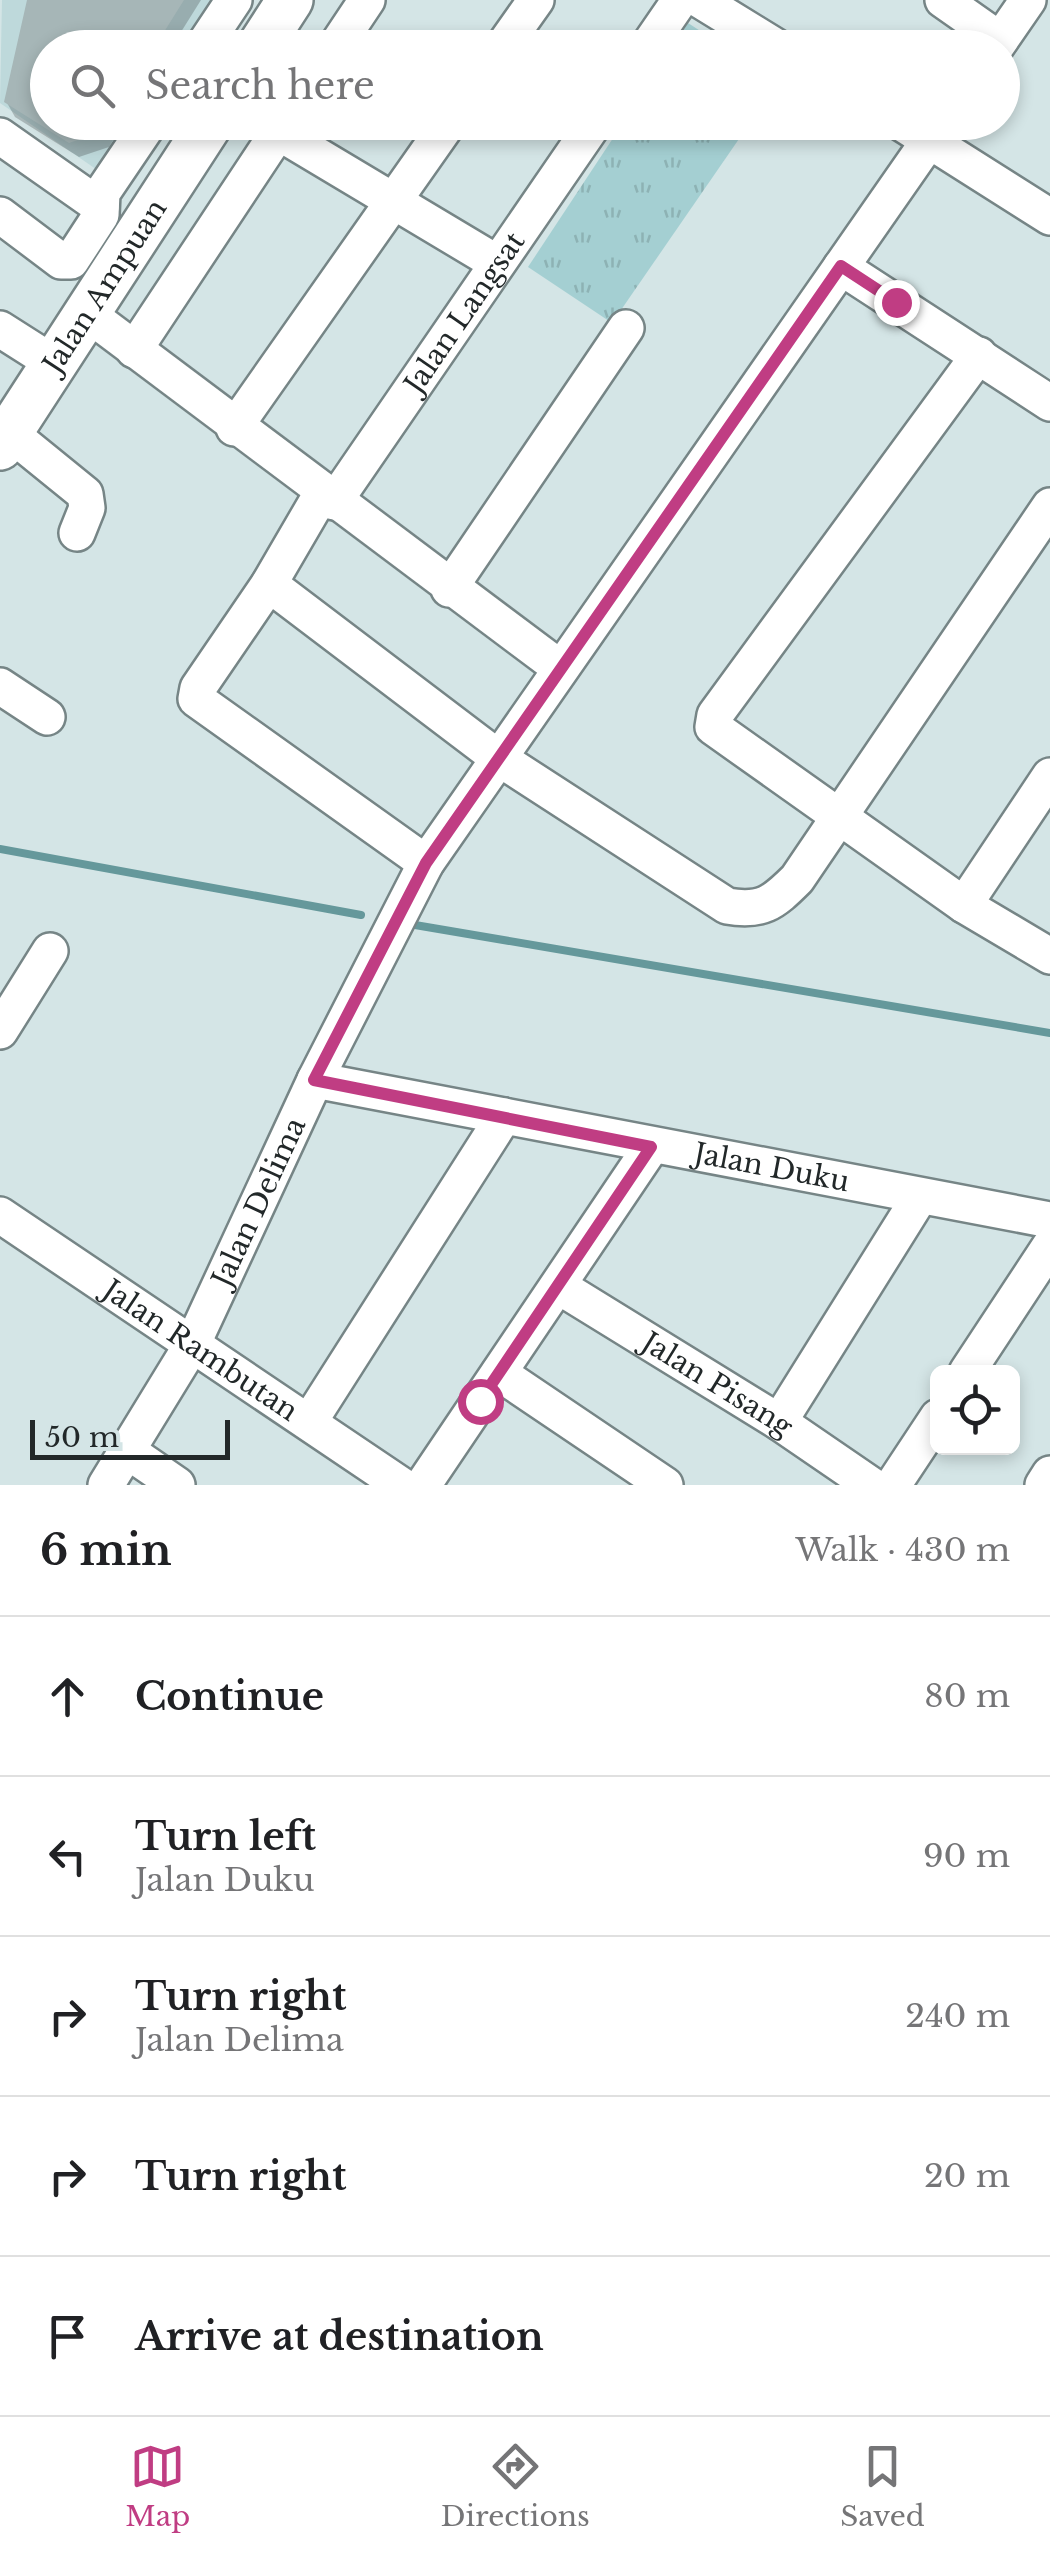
<!DOCTYPE html>
<html lang="en">
<head>
<meta charset="utf-8">
<style>
	body { margin:0; font-family:"Libre Baskerville",serif; background:#f6f6f6; color:#202124 }
	.controls { position:absolute; right:30px; bottom:30px; display:grid; overflow:hidden; border-radius:15px; box-shadow:0 5px 15px #0003 }
	.controls button { width:90px; height:90px; display:grid; place-items:center; padding:0; border:0; border-bottom:2px solid #e0e0e0; background:#fff; color:#202124; font:50px sans-serif }
	.scale { position:absolute; left:30px; bottom:25px; width:200px; box-sizing:border-box; padding-left:10px; border:5px solid #222829; border-top:0; font-size:28px; line-height:35px; white-space:nowrap; color:#222829; -webkit-text-stroke:8px #d4e5e6; paint-order:stroke }
	.stop { position:absolute; width:30px; height:30px; margin:-22px; border:8px solid #c03d83; border-radius:50%; background:#fff }
	.stop.end { background:#c03d83; border-color:#fff; box-shadow:0 2px 10px #0008 }
	.list { margin:0; padding:0; list-style:none }
	h2 { display:flex; justify-content:space-between; align-items:center; height:130px; margin:0; padding:0 40px; font-size:42px }
	h2 small { font-size:32px; font-weight:400; color:#757577 }
	.list li { display:grid; grid-template-columns:65px 1fr auto; gap:30px; align-items:center; box-sizing:border-box; height:160px; padding:0 40px; border-top:2px solid #e0e0e0 }
	.list b { display:block; font-size:38px; white-space:nowrap }
	.list p { margin:0; font-size:32px; white-space:nowrap; color:#757577 }
	.list em { font-size:32px; font-style:normal; color:#757577 }
	.icon { flex:none; width:55px; height:55px; fill:none; stroke:currentColor; stroke-width:2; stroke-linecap:round; stroke-linejoin:round }
	.map { position:relative; flex:none; width:1050px; height:1485px; overflow:hidden }
	.search { position:absolute; background:#fff; box-shadow:0 5px 15px #0003; left:30px; right:30px; top:30px; height:110px; display:flex; align-items:center; gap:25px; box-sizing:border-box; padding:0 35px; border-radius:55px; color:#757577; font-size:38px }
	.sheet { height:930px; background:#fff }
	nav { display:flex; justify-content:space-around; align-items:center; box-sizing:border-box; height:140px; border-top:2px solid #e0e0e0; background:#fff; font-size:28px; color:#757577 }
	nav a { display:grid; justify-items:center; gap:5px }
	nav .on { color:#c03d83 }
	.map>svg:first-child { display:block }
	.built { fill:#bed9db }
	.grass { fill:url(#grass-tufts) }
	.shadow { fill:#0003 }
	.lines { fill:none; stroke-linecap:round; stroke-linejoin:round }
	.stream { stroke:#65989b; stroke-width:8 }
	.building { fill:#a6b6b7 }
	.minor-casing { stroke:#768586; stroke-width:40 }
	.major-casing { stroke:#768586; stroke-width:50 }
	.minor { stroke:#fff; stroke-width:35 }
	.major { stroke:#fff; stroke-width:45 }
	.route { stroke:#c03d83; stroke-width:12 }
	.labels { text-anchor:middle; dominant-baseline:central; stroke-width:8; stroke-linejoin:round; paint-order:stroke }
	.street-label { font-size:28px; fill:#222829; stroke:#d4e5e6 }
</style>
</head>
<body>
<div class="map">
<svg width="1050" height="1485" viewBox="0 0 1050 1485">
	<defs>
		<pattern id="grass-tufts" width="24" height="20" patternUnits="userSpaceOnUse" patternTransform="scale(2.5)"><rect width="24" height="20" fill="#a4cfd2"/><path d="M3 7l-1-3M5 7V3M7 7l1-3M15 17l-1-3M17 17v-4M19 17l1-3" fill="none" stroke="#8db2b4"/></pattern>
	</defs>
	<rect width="100%" height="100%" fill="#d4e5e6"/>
	<path class="built" d="M2,0H226L194,47L48,48V122L143,123L106,176L0,103Z"/>
	<g class="grass">
		<path d="M688,23L725,47H672Z"/>
		<path d="M623,123H750L612,323L528,267Z"/>
	</g>
	<path class="shadow" d="M30,0H201L171,48H48V122H124L109,147L79,157L15,117L6,101Z"/>
	<g class="lines">
		<g class="stream">
			<path d="M0,849L361,915"/>
			<path d="M415,925L1050,1033"/>
		</g>
	</g>
	<path class="building" d="M27,0H184L154,48H48V122H107L101,132L69,143L4,102Z"/>
	<g class="lines">
		<g class="minor-casing">
			<g id="minor">
				<path d="M700,0L778,48"/>
				<path d="M943,0L1000,40"/>
				<path d="M202,48L234,0"/>
				<path d="M335,48L367,0"/>
				<path d="M502,48L536,0"/>
				<path d="M647,48L680,0"/>
				<path d="M995,48L1028,0"/>
				<path d="M900,122L1050,217"/>
				<path d="M278,132L497,263"/>
				<path d="M0,136L101,207"/>
				<path d="M0,215L61,261H71L101,215L102,193L150,122"/>
				<path d="M841,267L1050,403"/>
				<path d="M88,314L560,668"/>
				<path d="M0,329L55,364"/>
				<path d="M134,350L285,122"/>
				<path d="M979,355L715,715L713,727L964,905L1050,956"/>
				<path d="M234,428L449,122"/>
				<path d="M10,433L85,494L87,508L77,533"/>
				<path d="M322,493L269,584L198,688L196,699L426,863"/>
				<path id="s1" d="M334,502L595,122"/>
				<path d="M269,584L497,757L727,906C762,912 773,903 797,879L1050,506"/>
				<path d="M449,589L626,328"/>
				<path d="M0,686L47,717"/>
				<path d="M964,905L1050,776"/>
				<path d="M0,1031L50,951"/>
				<path id="s2" d="M315,1080L1050,1220"/>
				<path id="s3" d="M0,1215L401,1485"/>
				<path id="s4" d="M560,1287L779,1422L871,1485"/>
				<path d="M967,1372L1050,1246"/>
				<path d="M499,1373L665,1485"/>
				<path d="M309,1422L504,1116"/>
				<path d="M779,1422L919,1198"/>
				<path d="M129,1452L177,1485"/>
				<path id="s5" d="M106,1485L193,1343L315,1080L426,863L942,122"/>
				<path d="M423,1485L651,1147"/>
				<path d="M893,1485L938,1417"/>
				<path d="M1043,1485L1050,1474"/>
			</g>
		</g>
		<g class="major-casing">
			<g id="major">
				<path d="M259,48L290,0"/>
				<path id="s6" d="M0,447L211,122"/>
			</g>
		</g>
		<use href="#minor" class="minor"/>
		<use href="#major" class="major"/>
	</g>
	<g class="lines">
		<path class="route" d="M480,1401L651,1147L314,1080L426,863L841,266L896,302"/>
	</g>
	<g class="labels">
		<g class="street-label">
			<text stroke="none"><textPath href="#s6" startOffset="192">Jalan Ampuan</textPath></text>
			<text stroke="none"><textPath href="#s1" startOffset="230">Jalan Langsat</textPath></text>
			<text stroke="none"><textPath href="#s2" startOffset="465">Jalan Duku</textPath></text>
			<text stroke="none"><textPath href="#s5" startOffset="322">Jalan Delima</textPath></text>
			<text stroke="none"><textPath href="#s3" startOffset="242">Jalan Rambutan</textPath></text>
			<text stroke="none"><textPath href="#s4" startOffset="185">Jalan Pisang</textPath></text>
		</g>
	</g>
</svg>
<div class="controls">
<button><svg class="icon" aria-label="locate" viewBox="0 0 24 24"><circle cx="12" cy="12" r="6"/><path d="M12 2v4M12 18v4M2 12h4M18 12h4"/></svg></button>
</div>
<div class="scale">50 m</div>
<div class="stop" style="left:480px;top:1401px"></div>
<div class="stop end" style="left:896px;top:302px"></div>
<div class="search"><svg class="icon" aria-label="search" viewBox="0 0 24 24"><circle cx="10" cy="10" r="6"/><path d="M15 15l6 6"/></svg>Search here</div>
</div>
<section class="sheet">
<h2>6 min<small>Walk · 430 m</small></h2>
<ul class="list">
<li><svg class="icon" aria-label="ahead" viewBox="0 0 24 24"><path d="M12 20V5M6 11l6-6 6 6"/></svg><div><b>Continue</b></div><em>80 m</em></li>
<li><svg class="icon" aria-label="left" viewBox="0 0 24 24"><path d="M17 20v-9H6M10 6l-5 5 5 5"/></svg><div><b>Turn left</b><p>Jalan Duku</p></div><em>90 m</em></li>
<li><svg class="icon" aria-label="right" viewBox="0 0 24 24"><path d="M7 20v-9h11M14 6l5 5-5 5"/></svg><div><b>Turn right</b><p>Jalan Delima</p></div><em>240 m</em></li>
<li><svg class="icon" aria-label="right" viewBox="0 0 24 24"><path d="M7 20v-9h11M14 6l5 5-5 5"/></svg><div><b>Turn right</b></div><em>20 m</em></li>
<li><svg class="icon" aria-label="arrive" viewBox="0 0 24 24"><path d="M6 21V4h12l-3 4 3 4H6"/></svg><div><b>Arrive at destination</b></div></li>
</ul>
</section>
<nav>
<a class="on"><svg class="icon" aria-label="map" viewBox="0 0 24 24"><path d="M3 6l6-2 6 2 6-2v14l-6 2-6-2-6 2zM9 4v14M15 6v14"/></svg>Map</a>
<a><svg class="icon" aria-label="directions" viewBox="0 0 24 24"><path d="M12 3l9 9-9 9-9-9zM9 14v-3h6M13 9l2 2-2 2"/></svg>Directions</a>
<a><svg class="icon" aria-label="saved" viewBox="0 0 24 24"><path d="M7 4h10v16l-5-4-5 4z"/></svg>Saved</a>
</nav>
</body>
</html>
